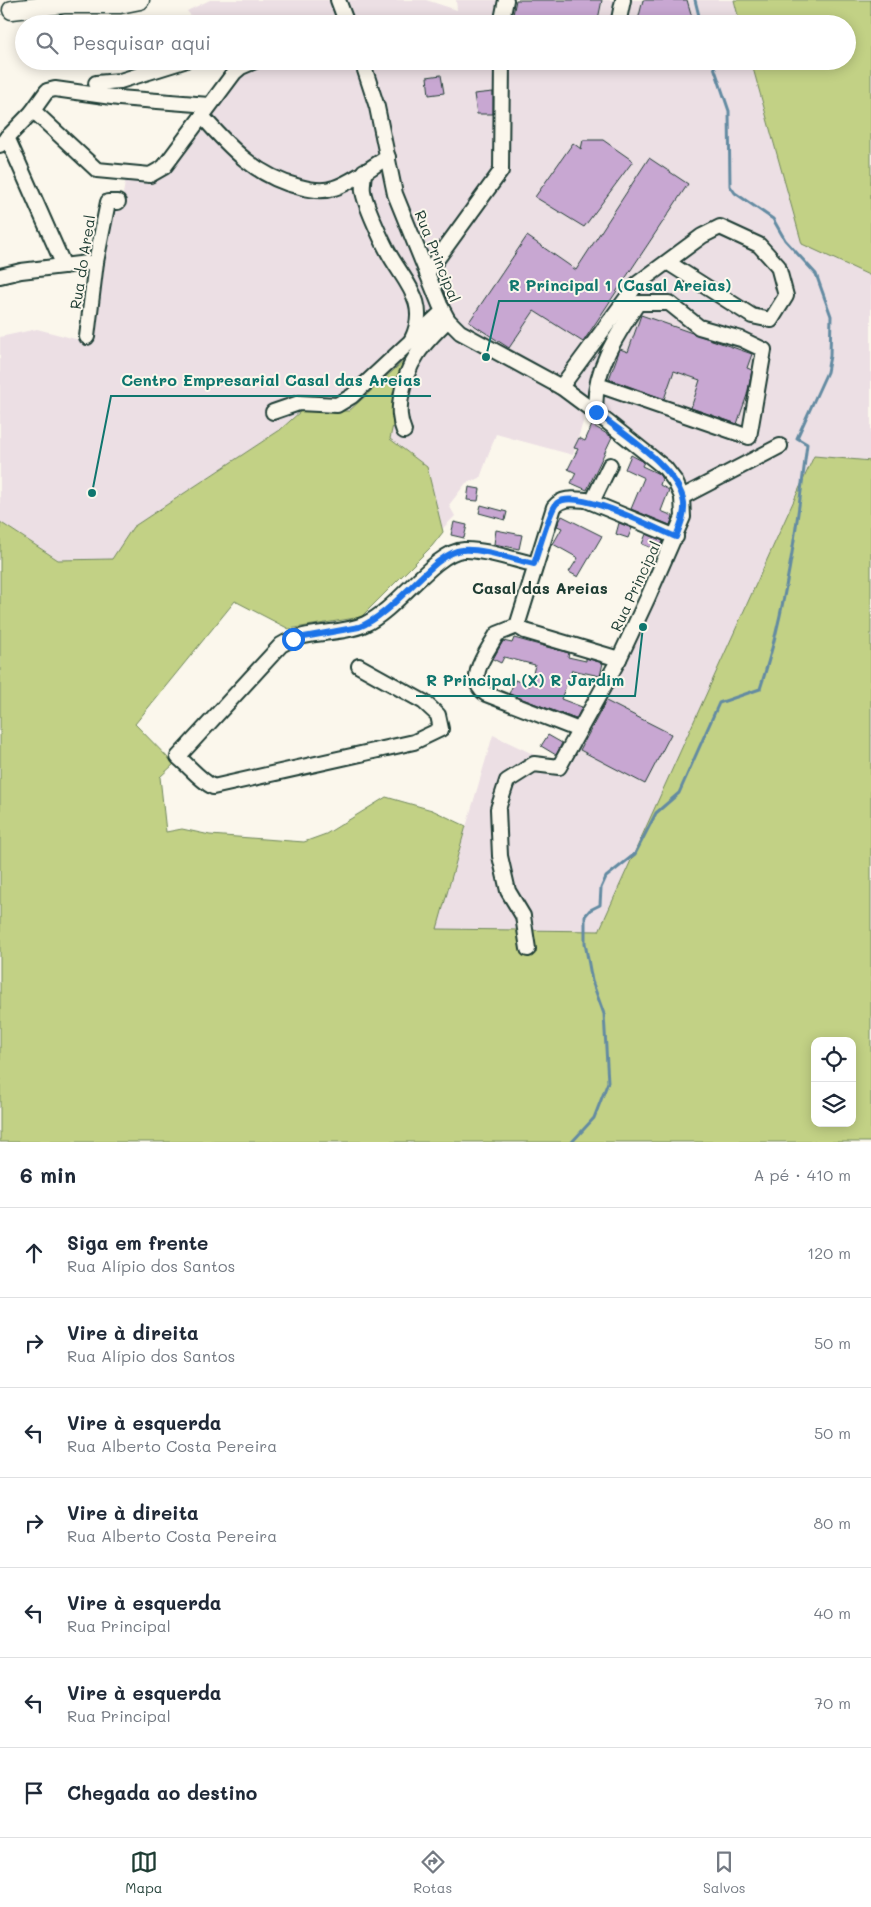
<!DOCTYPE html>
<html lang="pt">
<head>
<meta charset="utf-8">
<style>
	body { margin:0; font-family:Mali,sans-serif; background:#f2f2f3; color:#1f2937 }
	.controls { position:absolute; right:15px; bottom:15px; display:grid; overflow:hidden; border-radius:10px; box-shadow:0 2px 12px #0003 }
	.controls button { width:45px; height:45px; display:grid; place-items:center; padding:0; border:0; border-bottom:1px solid #e0e1e3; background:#fff; color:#1f2937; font:25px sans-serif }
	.stop { position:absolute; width:15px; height:15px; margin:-11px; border:4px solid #1a73e8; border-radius:50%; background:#fff }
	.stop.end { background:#1a73e8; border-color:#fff; box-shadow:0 1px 5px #0008 }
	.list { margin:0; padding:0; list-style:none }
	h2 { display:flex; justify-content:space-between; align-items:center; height:65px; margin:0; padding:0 20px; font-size:21px }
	h2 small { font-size:16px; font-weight:400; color:#747a83 }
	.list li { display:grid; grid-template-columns:32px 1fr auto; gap:15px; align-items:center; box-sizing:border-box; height:90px; padding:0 20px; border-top:1px solid #e0e1e3 }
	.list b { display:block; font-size:19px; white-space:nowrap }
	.list p { margin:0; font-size:16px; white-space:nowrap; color:#747a83 }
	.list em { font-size:16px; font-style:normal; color:#747a83 }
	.icon { flex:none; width:28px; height:28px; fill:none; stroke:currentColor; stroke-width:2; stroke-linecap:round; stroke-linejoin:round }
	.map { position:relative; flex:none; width:871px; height:1142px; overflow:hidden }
	.search { position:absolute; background:#fff; box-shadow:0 2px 12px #0003; left:15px; right:15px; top:15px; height:55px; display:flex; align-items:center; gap:12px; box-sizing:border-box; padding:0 18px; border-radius:28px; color:#747a83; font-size:19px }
	.sheet { height:695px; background:#fff }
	nav { display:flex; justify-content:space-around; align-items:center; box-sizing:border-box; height:70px; border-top:1px solid #e0e1e3; background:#fff; font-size:14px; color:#747a83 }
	nav a { display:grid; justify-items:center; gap:2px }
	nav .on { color:#1f3d34 }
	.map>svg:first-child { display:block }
	.built { fill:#ecdfe4 }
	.green { fill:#c2d185; stroke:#70875c; fill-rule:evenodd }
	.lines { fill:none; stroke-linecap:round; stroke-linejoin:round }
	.stream { stroke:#648ba2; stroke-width:3 }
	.building { fill:#c8a7d2; stroke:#1f3d34 }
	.minor-casing { stroke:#1f3d34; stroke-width:18 }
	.major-casing { stroke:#1f3d34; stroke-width:21 }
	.minor { stroke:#fbf7ec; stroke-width:14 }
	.major { stroke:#fbf7ec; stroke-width:18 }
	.route { stroke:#1a73e8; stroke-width:6 }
	.labels { text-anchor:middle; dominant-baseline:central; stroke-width:4; stroke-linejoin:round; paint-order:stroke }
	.street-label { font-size:15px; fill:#1f3d34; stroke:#fbf7ec }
	.neighbourhood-label { font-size:16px; font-weight:bold; fill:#1f3d34; stroke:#fbf7ec }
	.leader { fill:none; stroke:#0f766e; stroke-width:2 }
	.callout-dot { fill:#0f766e; stroke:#fbf7ec; stroke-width:2 }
	.callout-label { font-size:16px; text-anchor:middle; font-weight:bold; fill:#0f766e; stroke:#fbf7ec; stroke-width:4; stroke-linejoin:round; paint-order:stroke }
</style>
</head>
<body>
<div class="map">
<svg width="871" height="1142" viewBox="0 0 871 1142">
	<rect width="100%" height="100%" fill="#fbf7ec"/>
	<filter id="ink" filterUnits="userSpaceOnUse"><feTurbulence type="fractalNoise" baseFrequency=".02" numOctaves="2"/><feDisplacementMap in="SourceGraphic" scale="10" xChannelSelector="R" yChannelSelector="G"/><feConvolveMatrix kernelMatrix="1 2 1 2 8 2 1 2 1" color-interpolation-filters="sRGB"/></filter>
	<g filter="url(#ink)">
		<g class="built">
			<path d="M210,0H426L457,10L456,0H734L740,24H198L187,11Z"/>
			<path d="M237,61H751L802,244L871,276V461L814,457L599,931L436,929L493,735L537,756L556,757L564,752L608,671L677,515L676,498L667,479L586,412L573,455L496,434L480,478L466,483L449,505L455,516L442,529L427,467L390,439L406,359L349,411H301L280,430L134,527L112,559L58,560L0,522V337L37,329L91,343L102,257L112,210L120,209L126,178L158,179L171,170L238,79Z"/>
		</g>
		<g class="green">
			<path d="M734,0H871V276L802,244L751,61H847V24H740Z"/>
			<path d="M407,358L390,439L427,467L443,532L432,546L361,617L289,629L235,601L135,724L174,764L160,777L166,832L182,829L210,835L304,842L326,834L386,797L432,810L466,826L437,929L599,931L814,456L871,461V1142H0V522L58,560L112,559L133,527L280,430L301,411H349ZM815,1041H852V1123H815Z"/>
		</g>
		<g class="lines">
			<g class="stream">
				<path d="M695,0L701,24"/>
				<path d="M572,1142L594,1118L608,1082L604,1014L592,981L585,943V916L590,910L600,905L601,888L606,877L635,854L656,813L679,793L719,703L760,689C786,610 797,526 807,444L797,438L827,372L830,356L831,316L816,274L785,240L773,219L735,193L730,186L729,111L712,61"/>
			</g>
		</g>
		<g class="building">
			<path d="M516,0H602L597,24H511Z"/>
			<path d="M643,0H687L694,24H637Z"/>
			<path d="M441,75L444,93L429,95L427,77Z"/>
			<path d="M493,92V114H477L474,94Z"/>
			<path d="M583,140H603L633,161L584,227L535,197L573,143L581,149Z"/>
			<path d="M649,158L688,184L583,342L534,311L509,348L469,322L527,236L576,270Z"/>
			<path d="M641,315L752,354L747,368L752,370L747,395L737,424L691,408L700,380L674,371L664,399L609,379L620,349L628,352Z"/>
			<path d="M592,425L612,437L587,490L571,483L576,473L568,469L578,449L574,448L579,438L585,441Z"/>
			<path d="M631,455L644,462L642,466L659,474L662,479L660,485L669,490L661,511L673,516L670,525L631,509L644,478L625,469Z"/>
			<path d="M469,487L480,489L478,501L467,500Z"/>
			<path d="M481,505L507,512L505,520L479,513Z"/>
			<path d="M562,516L602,536L578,577L569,572L578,558L553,544L562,528L557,526Z"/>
			<path d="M454,522L467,525L464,538L451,535Z"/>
			<path d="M619,523L632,528L628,538L616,534Z"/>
			<path d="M496,530L522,535L519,549L494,544Z"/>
			<path d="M646,534L663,541L659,551L642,544Z"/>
			<path d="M514,638L569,653L568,657L586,661V658L603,663L600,676L572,670L561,699L582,707L576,719L509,694L515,680L530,686L535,665L504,657L501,663L493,659L503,641L512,643Z"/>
			<path d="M606,701L671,734L645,784L580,750Z"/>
			<path d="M548,735L562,743L556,755L541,746Z"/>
		</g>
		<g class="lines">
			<g class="minor-casing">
				<g id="minor">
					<path d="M338,0L347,24"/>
					<path d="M501,24L506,0"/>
					<path d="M618,24L623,0"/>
					<path d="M224,61L245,64"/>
					<path d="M362,61L377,107L395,194L440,305L448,320L460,332L561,387L596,413L665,468L675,481L682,497L683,517L648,597L619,659L559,767L534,764L507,781L498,809L500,856L508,891L523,916L528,949"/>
					<path d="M96,83L120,81L184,61"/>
					<path d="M32,112L47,91L55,89L119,98L209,105"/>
					<path d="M202,116C230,148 257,177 300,187C311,190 323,192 334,188C353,182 371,167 388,157"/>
					<path d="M7,137L64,266"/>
					<path d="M0,145L32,112L38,115L97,170L150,175L164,167L234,73L241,67L255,61"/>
					<path d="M364,171C364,177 362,185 363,191C365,204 381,239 388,252C404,282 430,302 412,339"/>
					<path d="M427,273L501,171L502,61"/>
					<path d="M0,276L21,271L96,262"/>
					<path d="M87,337L96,262L108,202H118"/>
					<path d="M561,387L637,284L702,236L720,227L759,245L778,266L786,296L771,320L752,316L667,262"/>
					<path d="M273,412L299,403L337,405L352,396L442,312"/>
					<path d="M596,413C591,373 617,334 638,303H669L699,327L741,339L764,350L749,437L598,385"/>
					<path d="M404,431C399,419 399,410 401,397C407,361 423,344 448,320"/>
					<path d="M682,497L780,446"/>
					<path d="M592,502L610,465"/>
					<path d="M517,626L554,507C562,497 574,499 586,500L676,537"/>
					<path d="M517,626L497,634C488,651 464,679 486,694L579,730"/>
					<path d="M517,626L525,631L619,659"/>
					<path d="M359,666L424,702L438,715L441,729L414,742L213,787C199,779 190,767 178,757L281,645C306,629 339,636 365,624C397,610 435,551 464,550C484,549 514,560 534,564"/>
				</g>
			</g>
			<g class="major-casing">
				<path id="major" d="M12,10L64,4H120L140,0"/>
			</g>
			<use href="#minor" class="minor"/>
			<use href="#major" class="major"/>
		</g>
	</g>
	<g class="lines" filter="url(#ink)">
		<path class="route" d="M293,639L359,627C395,614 434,552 462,550C483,548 514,560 534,564C538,553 550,509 557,503C576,487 654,528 676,537C680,526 685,515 684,503C679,468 623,434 596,412"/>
	</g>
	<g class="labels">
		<g class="street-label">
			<text transform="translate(438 256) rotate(68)">Rua Principal</text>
			<text transform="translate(82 262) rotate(-81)">Rua do Areal</text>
			<text transform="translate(635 586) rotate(-65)">Rua Principal</text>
		</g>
		<g class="neighbourhood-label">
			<text x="540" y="587">Casal das Areias</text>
		</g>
	</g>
	<path class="leader" d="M486 357L499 301H741M92 493L111 396H431M643 627L635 696H416"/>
	<g class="callout-dot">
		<circle cx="486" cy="357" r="5"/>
		<circle cx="92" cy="493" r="5"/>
		<circle cx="643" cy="627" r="5"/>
	</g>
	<g class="callout-label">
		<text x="620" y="291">R Principal 1 (Casal Areias)</text>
		<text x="271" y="386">Centro Empresarial Casal das Areias</text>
		<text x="525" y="686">R Principal (X) R Jardim</text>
	</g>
</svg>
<div class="controls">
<button><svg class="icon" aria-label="locate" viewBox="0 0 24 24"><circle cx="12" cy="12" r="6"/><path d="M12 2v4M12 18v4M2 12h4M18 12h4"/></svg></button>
<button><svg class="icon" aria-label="layers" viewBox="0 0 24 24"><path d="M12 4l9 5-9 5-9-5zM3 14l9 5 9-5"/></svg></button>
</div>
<div class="stop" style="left:293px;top:639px"></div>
<div class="stop end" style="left:596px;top:412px"></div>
<div class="search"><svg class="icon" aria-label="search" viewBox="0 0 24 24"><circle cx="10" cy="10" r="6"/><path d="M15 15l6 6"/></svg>Pesquisar aqui</div>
</div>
<section class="sheet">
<h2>6 min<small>A pé · 410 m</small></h2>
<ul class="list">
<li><svg class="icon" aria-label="ahead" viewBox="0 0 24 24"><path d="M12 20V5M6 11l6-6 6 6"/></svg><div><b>Siga em frente</b><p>Rua Alípio dos Santos</p></div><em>120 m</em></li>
<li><svg class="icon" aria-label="right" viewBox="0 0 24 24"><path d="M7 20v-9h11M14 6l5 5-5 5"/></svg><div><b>Vire à direita</b><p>Rua Alípio dos Santos</p></div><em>50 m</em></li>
<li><svg class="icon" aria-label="left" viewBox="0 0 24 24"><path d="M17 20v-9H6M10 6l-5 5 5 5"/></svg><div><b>Vire à esquerda</b><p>Rua Alberto Costa Pereira</p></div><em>50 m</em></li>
<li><svg class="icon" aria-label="right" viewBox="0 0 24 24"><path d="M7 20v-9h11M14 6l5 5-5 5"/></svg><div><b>Vire à direita</b><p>Rua Alberto Costa Pereira</p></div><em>80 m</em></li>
<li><svg class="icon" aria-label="left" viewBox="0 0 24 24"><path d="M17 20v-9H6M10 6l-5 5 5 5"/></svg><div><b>Vire à esquerda</b><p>Rua Principal</p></div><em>40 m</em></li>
<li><svg class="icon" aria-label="left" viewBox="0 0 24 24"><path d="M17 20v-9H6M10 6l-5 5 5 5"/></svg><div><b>Vire à esquerda</b><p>Rua Principal</p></div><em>70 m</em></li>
<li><svg class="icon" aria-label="arrive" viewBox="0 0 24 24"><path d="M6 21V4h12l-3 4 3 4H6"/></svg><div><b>Chegada ao destino</b></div></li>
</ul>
</section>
<nav>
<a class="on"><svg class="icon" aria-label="map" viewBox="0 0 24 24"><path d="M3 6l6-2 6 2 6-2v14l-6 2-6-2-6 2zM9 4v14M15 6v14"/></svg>Mapa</a>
<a><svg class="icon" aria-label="directions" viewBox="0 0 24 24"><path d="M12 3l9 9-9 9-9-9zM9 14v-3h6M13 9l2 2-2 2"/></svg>Rotas</a>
<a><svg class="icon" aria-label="saved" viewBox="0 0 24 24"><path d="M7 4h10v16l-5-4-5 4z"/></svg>Salvos</a>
</nav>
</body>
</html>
